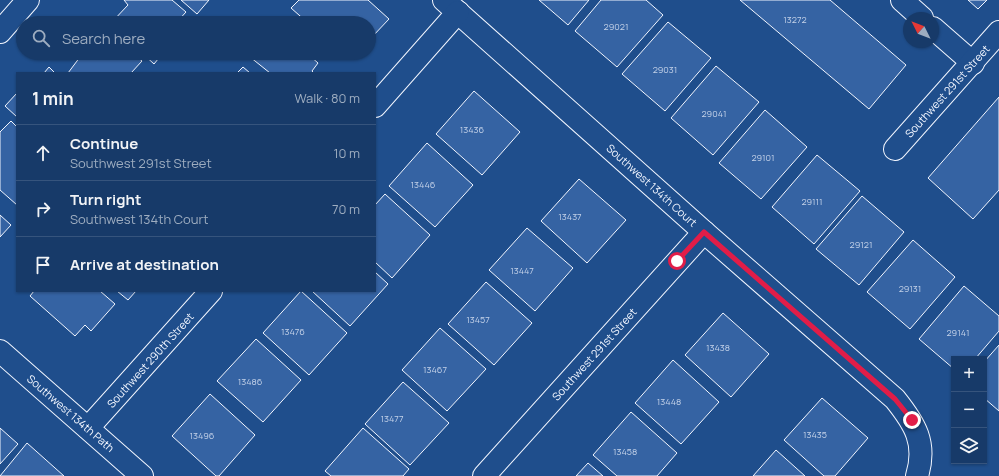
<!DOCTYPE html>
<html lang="en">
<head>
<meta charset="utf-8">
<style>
	body { margin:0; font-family:Manrope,sans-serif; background:#20416f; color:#f1f3f6 }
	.controls { position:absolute; right:12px; bottom:12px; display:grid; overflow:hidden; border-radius:0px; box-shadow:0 1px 3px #0004 }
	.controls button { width:36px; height:36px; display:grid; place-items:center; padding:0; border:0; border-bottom:1px solid #36547d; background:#173a69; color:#f1f3f6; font:20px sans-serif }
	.compass { position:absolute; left:903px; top:12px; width:36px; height:36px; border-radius:50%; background:#173a69; box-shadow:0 1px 3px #0004; rotate:312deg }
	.stop { position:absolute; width:12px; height:12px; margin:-9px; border:3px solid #e11d48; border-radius:50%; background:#fff }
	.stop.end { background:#e11d48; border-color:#fff; box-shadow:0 1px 4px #0008 }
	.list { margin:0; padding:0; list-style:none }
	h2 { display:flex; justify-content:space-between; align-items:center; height:52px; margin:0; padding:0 16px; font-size:17px }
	h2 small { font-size:13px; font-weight:400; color:#9eadc0 }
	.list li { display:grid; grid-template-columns:26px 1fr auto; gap:12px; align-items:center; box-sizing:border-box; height:56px; padding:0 16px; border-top:1px solid #36547d }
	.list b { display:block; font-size:15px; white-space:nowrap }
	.list p { margin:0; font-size:13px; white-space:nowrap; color:#9eadc0 }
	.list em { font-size:13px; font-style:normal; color:#9eadc0 }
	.icon { flex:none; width:22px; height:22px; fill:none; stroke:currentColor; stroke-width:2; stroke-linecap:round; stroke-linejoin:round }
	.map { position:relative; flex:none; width:999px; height:476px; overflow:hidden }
	.search { position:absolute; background:#173a69; box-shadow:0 1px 3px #0004; left:16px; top:16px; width:360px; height:44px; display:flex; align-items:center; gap:10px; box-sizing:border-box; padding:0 14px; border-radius:22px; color:#9eadc0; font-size:15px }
	.panel { position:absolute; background:#173a69; box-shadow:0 1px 3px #0004; left:16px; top:72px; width:360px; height:220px; border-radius:0px }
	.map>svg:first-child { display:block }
	.building { fill:#3563a3; stroke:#f2f6ff }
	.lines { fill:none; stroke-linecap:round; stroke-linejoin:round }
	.minor-casing { stroke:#f2f6ff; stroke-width:24 }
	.minor { stroke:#1f4e8c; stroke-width:22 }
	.route { stroke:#e11d48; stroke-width:5 }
	.labels { text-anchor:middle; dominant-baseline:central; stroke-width:3; stroke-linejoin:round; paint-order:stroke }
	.number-label { font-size:9px; fill:#c3d1e8 }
	.street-label { font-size:11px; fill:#f2f6ff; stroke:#1f4e8c }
</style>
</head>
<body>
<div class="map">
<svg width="999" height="476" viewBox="0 0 999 476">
	<rect width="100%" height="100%" fill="#1f4e8c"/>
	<g class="building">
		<path d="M124,0H172L186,12L176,23H111L128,5Z"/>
		<path d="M181,0H209L197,14Z"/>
		<path d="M299,0H368L389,19L372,37L369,34V23H308L291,8Z"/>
		<path d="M539,0H589L568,25Z"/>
		<path d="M601,0H646L663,15L617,67L575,31Z"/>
		<path d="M740,0H830L906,65L869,109Z"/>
		<path d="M968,0H987L978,9Z"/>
		<path d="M285,17L292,23H280Z"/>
		<path d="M668,22L711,58L665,111L622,74Z"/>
		<path d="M83,53H132L142,61L131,73H68Z"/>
		<path d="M142,53H163L154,64Z"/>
		<path d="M253,53H313L310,56L318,63L312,71L314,73H270L250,57Z"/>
		<path d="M716,66L759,102L713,155L671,118Z"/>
		<path d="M49,67L55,73H44Z"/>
		<path d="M243,67L250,73H237Z"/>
		<path d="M474,91L520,132L482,175L436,134Z"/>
		<path d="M17,93V117L5,106Z"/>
		<path d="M999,97V190L973,219L928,178Z"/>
		<path d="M765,110L807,147L761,199L719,163Z"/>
		<path d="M11,121L17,127V205L0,190V132Z"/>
		<path d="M427,143L473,185L435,227L389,186Z"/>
		<path d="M817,155L860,191L814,244L772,207Z"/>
		<path d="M579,179L626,220L587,263L541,221Z"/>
		<path d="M385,194L430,235L392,278L375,262V205Z"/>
		<path d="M862,196L904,232L859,285L816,249Z"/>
		<path d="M0,215L11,225L0,237Z"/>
		<path d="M527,228L573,268L535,311L489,270Z"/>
		<path d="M913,240L955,277L910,329L867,292Z"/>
		<path d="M375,272L388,284L350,326L312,291H375Z"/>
		<path d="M486,282L532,323L494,365L448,324Z"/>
		<path d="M964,286L999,316V331L975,359H954V369L919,339Z"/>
		<path d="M34,291H100L115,304L91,331L85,325L75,336L30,296Z"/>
		<path d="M117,291H136L128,300Z"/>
		<path d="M301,291L347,333L309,375L263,333Z"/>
		<path d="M723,313L769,354L731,397L685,355Z"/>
		<path d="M440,328L486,369L447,411L402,370Z"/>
		<path d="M256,339L301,380L263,422L217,381Z"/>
		<path d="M999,345V411L984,398V362Z"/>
		<path d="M673,360L719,402L681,444L635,403Z"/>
		<path d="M403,382L449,423L410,465L365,424Z"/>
		<path d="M210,394L255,435L219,476H216L172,436Z"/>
		<path d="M822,398L868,438L835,476H824L784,440Z"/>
		<path d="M631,412L677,453L657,476H617L593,455Z"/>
		<path d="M0,428L18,444L0,464Z"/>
		<path d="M363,428L409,469L403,476H331L325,471Z"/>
		<path d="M27,443L64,476H0Z"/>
		<path d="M776,450L805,476H753Z"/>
		<path d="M588,463L603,476H576Z"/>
	</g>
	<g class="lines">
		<g class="minor-casing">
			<g id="minor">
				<path d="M444,0L704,232L895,399C915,424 927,443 917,476"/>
				<path d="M902,0L922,18"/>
				<path d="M933,28L973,63"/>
				<path d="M0,32L28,0"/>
				<path d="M375,106L458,12"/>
				<path d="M895,149L999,32"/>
				<path d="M0,351L142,476"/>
				<path d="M88,428L211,291"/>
				<path d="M484,476L704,232"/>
			</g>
		</g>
		<use href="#minor" class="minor"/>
	</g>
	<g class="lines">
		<path class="route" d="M677,261L704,232L895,399L912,420"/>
	</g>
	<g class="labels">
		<g class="number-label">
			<text x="795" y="19">13272</text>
			<text x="616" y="26">29021</text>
			<text x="665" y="69">29031</text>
			<text x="714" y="113">29041</text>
			<text x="472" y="129">13436</text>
			<text x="763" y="157">29101</text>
			<text x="423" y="184">13446</text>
			<text x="812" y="201">29111</text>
			<text x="570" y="216">13437</text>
			<text x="861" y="244">29121</text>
			<text x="522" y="270">13447</text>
			<text x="910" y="288">29131</text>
			<text x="478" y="319">13457</text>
			<text x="293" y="331">13476</text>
			<text x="958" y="332">29141</text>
			<text x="718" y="347">13438</text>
			<text x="435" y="369">13467</text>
			<text x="250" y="381">13486</text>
			<text x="669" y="401">13448</text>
			<text x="392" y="418">13477</text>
			<text x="815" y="434">13435</text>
			<text x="202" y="435">13496</text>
			<text x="625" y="451">13458</text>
		</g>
		<g class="street-label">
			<text transform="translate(947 91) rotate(-48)">Southwest 291st Street</text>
			<text transform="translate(652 185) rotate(42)">Southwest 134th Court</text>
			<text transform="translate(594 354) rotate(-48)">Southwest 291st Street</text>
			<text transform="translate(150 360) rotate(-48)">Southwest 290th Street</text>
			<text transform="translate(71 413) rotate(41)">Southwest 134th Path</text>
		</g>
	</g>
</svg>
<div class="controls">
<button>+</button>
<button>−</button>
<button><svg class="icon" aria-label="layers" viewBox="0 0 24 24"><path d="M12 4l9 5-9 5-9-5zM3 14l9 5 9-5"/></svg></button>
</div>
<svg class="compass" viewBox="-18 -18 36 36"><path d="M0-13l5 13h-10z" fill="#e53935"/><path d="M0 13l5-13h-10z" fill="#9eadc0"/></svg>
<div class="stop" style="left:677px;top:261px"></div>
<div class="stop end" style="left:912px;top:420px"></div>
<div class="search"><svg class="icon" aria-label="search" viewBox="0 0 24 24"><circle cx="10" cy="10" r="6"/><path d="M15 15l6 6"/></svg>Search here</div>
<section class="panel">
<h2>1 min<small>Walk · 80 m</small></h2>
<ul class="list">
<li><svg class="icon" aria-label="ahead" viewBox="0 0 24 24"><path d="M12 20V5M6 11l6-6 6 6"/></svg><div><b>Continue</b><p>Southwest 291st Street</p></div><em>10 m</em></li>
<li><svg class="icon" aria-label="right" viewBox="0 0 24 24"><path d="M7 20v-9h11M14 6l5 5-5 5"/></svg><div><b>Turn right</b><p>Southwest 134th Court</p></div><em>70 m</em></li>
<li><svg class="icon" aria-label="arrive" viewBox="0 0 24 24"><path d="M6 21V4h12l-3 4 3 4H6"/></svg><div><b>Arrive at destination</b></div></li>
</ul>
</section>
</div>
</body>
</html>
